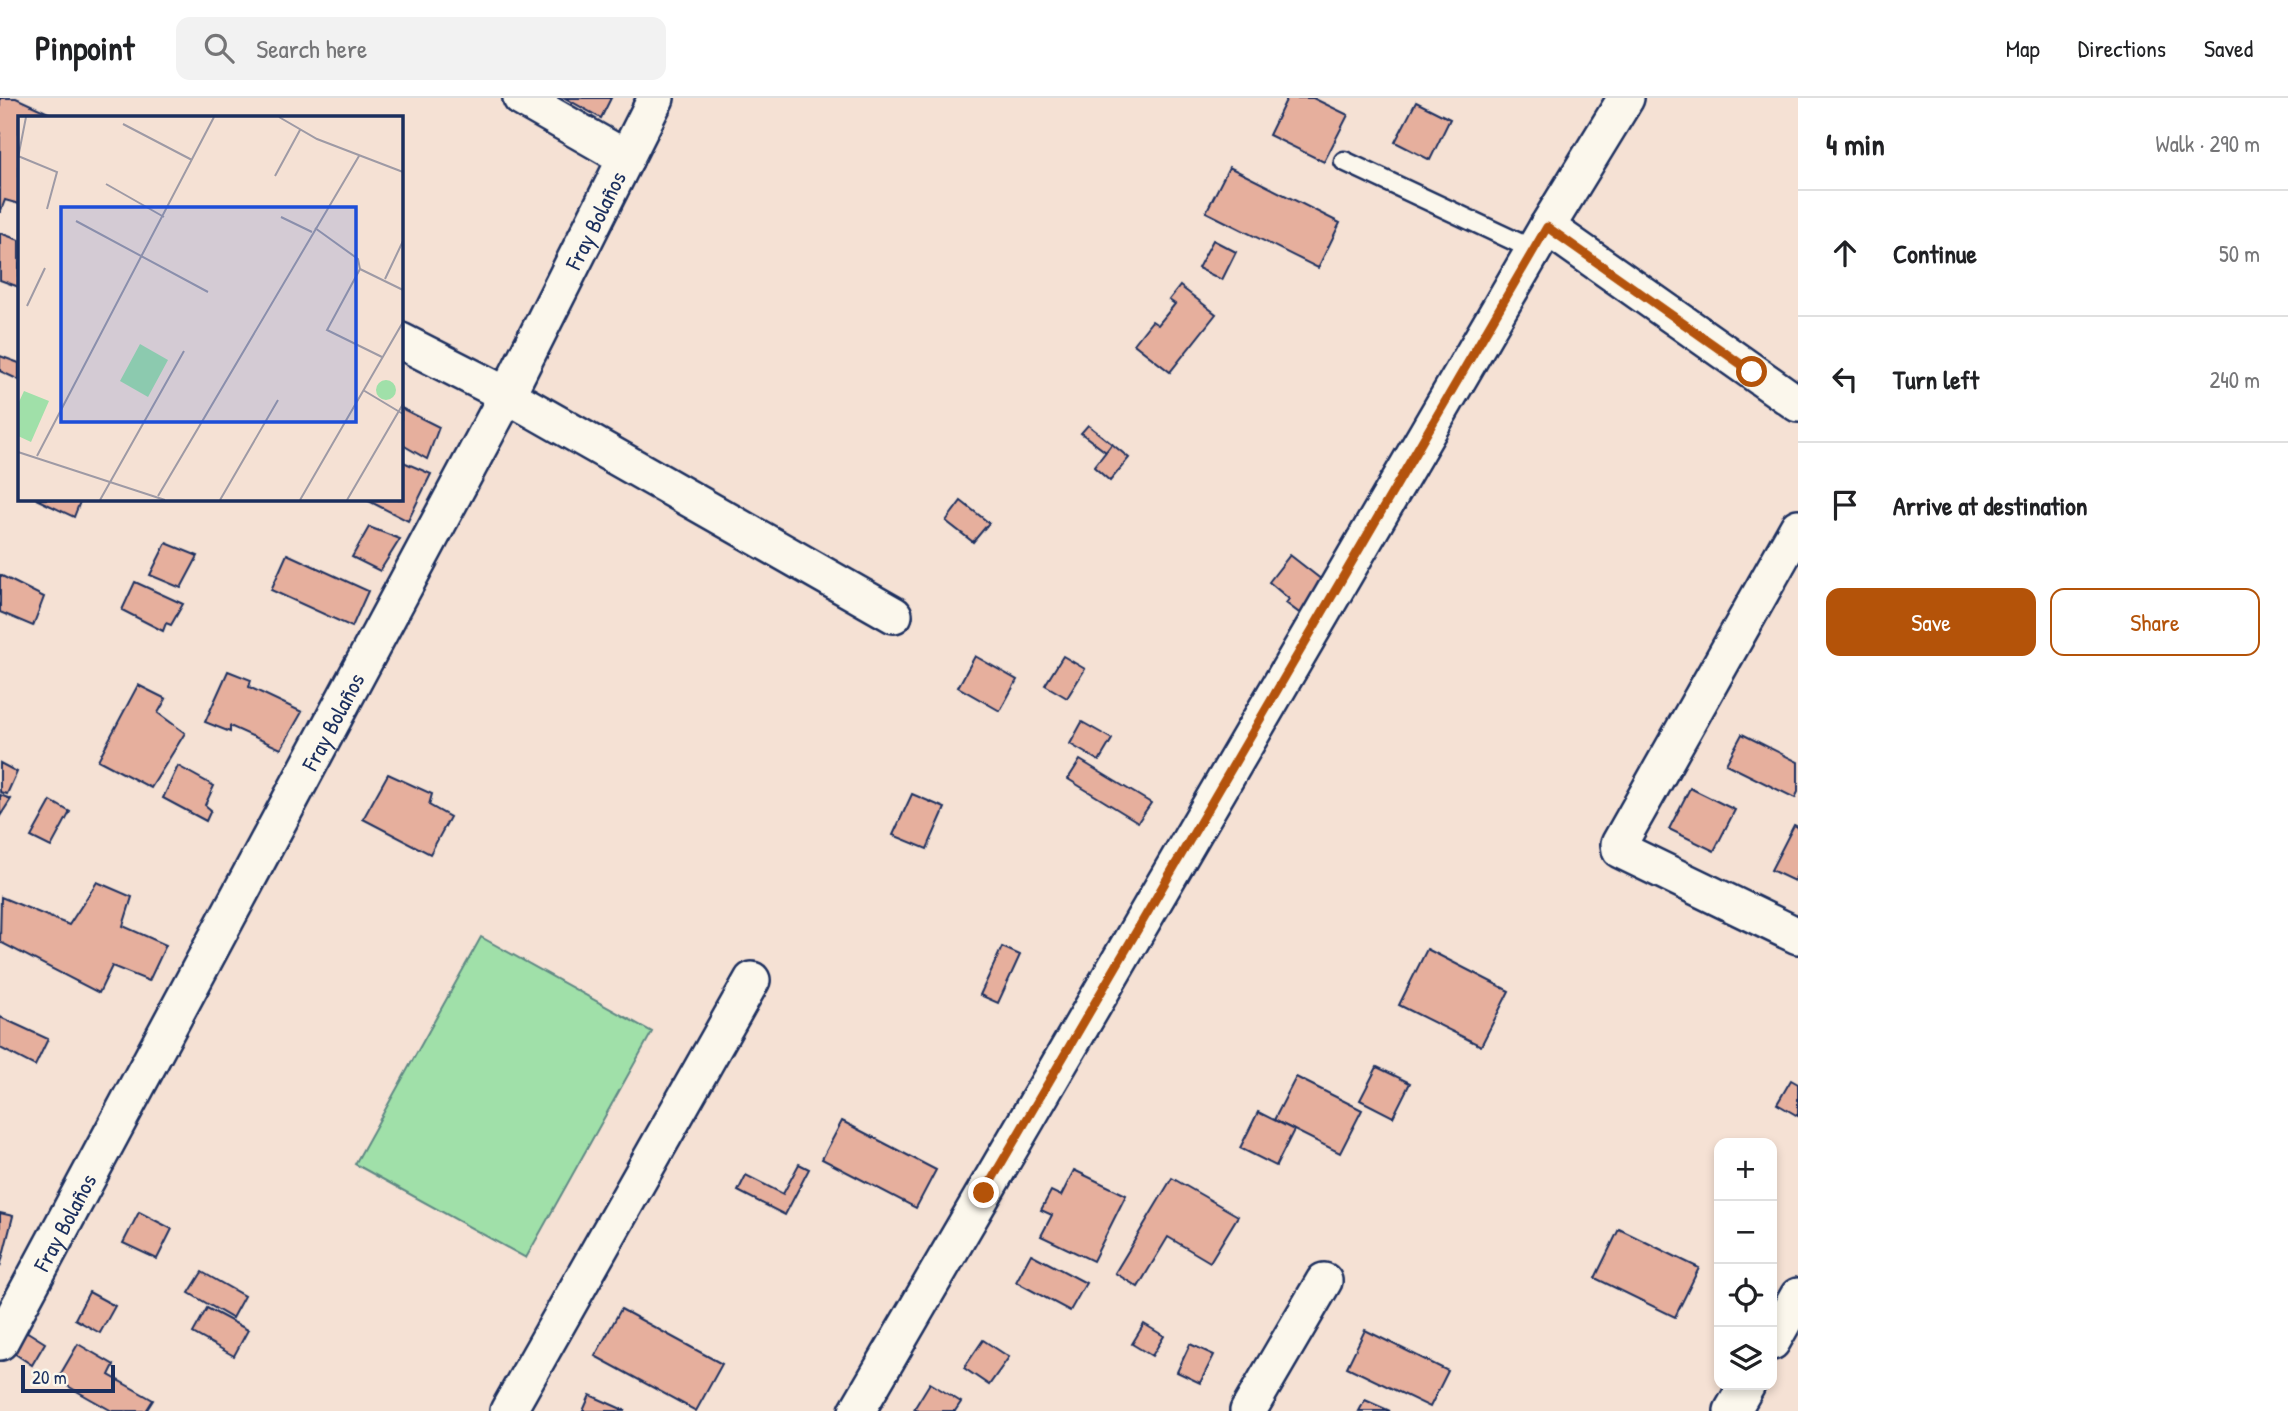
<!DOCTYPE html>
<html lang="en">
<head>
<meta charset="utf-8">
<style>
	body { margin:0; font-family:"Patrick Hand",sans-serif; background:#f2f2f2; color:#202124 }
	.controls { position:absolute; right:21px; bottom:21px; display:grid; overflow:hidden; border-radius:14px; box-shadow:0 4px 10px #0003 }
	.controls button { width:63px; height:63px; display:grid; place-items:center; padding:0; border:0; border-bottom:2px solid #e0e0e0; background:#fff; color:#202124; font:35px sans-serif }
	.scale { position:absolute; left:21px; bottom:18px; width:94px; box-sizing:border-box; padding-left:7px; border:4px solid #1b2f5e; border-top:0; font-size:19px; line-height:24px; white-space:nowrap; color:#1b2f5e; -webkit-text-stroke:5px #fbf7ec; paint-order:stroke }
	.stop { position:absolute; width:21px; height:21px; margin:-16px; border:5px solid #b45309; border-radius:50%; background:#fff }
	.stop.end { background:#b45309; border-color:#fff; box-shadow:0 2px 7px #0008 }
	.list { margin:0; padding:0; list-style:none }
	h2 { display:flex; justify-content:space-between; align-items:center; height:91px; margin:0; padding:0 28px; font-size:30px }
	h2 small { font-size:23px; font-weight:400; color:#757577 }
	.list li { display:grid; grid-template-columns:46px 1fr auto; gap:21px; align-items:center; box-sizing:border-box; height:126px; padding:0 28px; border-top:2px solid #e0e0e0 }
	.list b { display:block; font-size:26px; white-space:nowrap }
	.list em { font-size:23px; font-style:normal; color:#757577 }
	.actions { display:flex; gap:14px; padding:21px 28px }
	.actions a { flex:1; padding:16px 0; border:2px solid #b45309; border-radius:14px; text-align:center; font-size:24px; color:#b45309 }
	.actions .main { background:#b45309; color:#fff }
	.icon { flex:none; width:38px; height:38px; fill:none; stroke:currentColor; stroke-width:2; stroke-linecap:round; stroke-linejoin:round }
	.map { position:relative; flex:none; width:1798px; height:1313px; overflow:hidden }
	header { display:flex; align-items:center; gap:42px; box-sizing:border-box; height:98px; padding:0 35px; background:#fff; border-bottom:2px solid #e0e0e0 }
	header strong { font-size:33px }
	nav { display:flex; gap:38px; margin-inline-start:auto; font-size:24px }
	.search { width:490px; height:63px; background:#f2f2f2; display:flex; align-items:center; gap:18px; box-sizing:border-box; padding:0 24px; border-radius:14px; color:#757577; font-size:26px }
	main { display:flex }
	aside { flex:1; background:#fff }
	.map>svg:first-child { display:block }
	.green { fill:#a0e0a9; stroke:#5e8884; stroke-width:2 }
	.building { fill:#e6af9d; stroke:#1b2f5e; stroke-width:2 }
	.lines { fill:none; stroke-linecap:round; stroke-linejoin:round }
	.lane-casing { stroke:#1b2f5e; stroke-width:23 }
	.street-casing { stroke:#1b2f5e; stroke-width:40 }
	.lane { stroke:#fbf7ec; stroke-width:18 }
	.street { stroke:#fbf7ec; stroke-width:35 }
	.route { stroke:#b45309; stroke-width:9 }
	.labels { text-anchor:middle; dominant-baseline:central; stroke-width:5; stroke-linejoin:round; paint-order:stroke }
	.street-label { font-size:23px; fill:#1b2f5e; stroke:#fbf7ec }
	.inset-road { fill:none; stroke:#9e9aa5; stroke-width:2 }
	.view { fill:#1d4ed8; fill-opacity:0.15; stroke:#1d4ed8; stroke-width:3.5 }
	.inset-edge { fill:none; stroke:#1b2f5e; stroke-width:3.5 }
</style>
</head>
<body>
<header>
<strong>Pinpoint</strong>
<div class="search"><svg class="icon" aria-label="search" viewBox="0 0 24 24"><circle cx="10" cy="10" r="6"/><path d="M15 15l6 6"/></svg>Search here</div>
<nav><a>Map</a><a>Directions</a><a>Saved</a></nav>
</header>
<main>
<div class="map">
<svg width="1798" height="1313" viewBox="0 0 1798 1313">
	<rect width="100%" height="100%" fill="#f5e1d4"/>
	<filter id="ink" filterUnits="userSpaceOnUse"><feTurbulence type="fractalNoise" baseFrequency=".0143" numOctaves="2"/><feDisplacementMap in="SourceGraphic" scale="14" xChannelSelector="R" yChannelSelector="G"/><feConvolveMatrix kernelMatrix="1 2 1 2 8 2 1 2 1" color-interpolation-filters="sRGB"/></filter>
	<g filter="url(#ink)">
		<path class="green" d="M481,839L652,934L526,1160L355,1066Z"/>
		<g class="building">
			<path d="M0,0H16L57,19H19V106L5,102L0,115Z"/>
			<path d="M565,0H611L601,20Z"/>
			<path d="M1287,0H1313L1348,17L1324,64L1269,37Z"/>
			<path d="M1416,4L1450,21L1430,62L1395,44Z"/>
			<path d="M1229,69L1340,125L1318,170L1206,114Z"/>
			<path d="M0,135L19,142V189L0,182Z"/>
			<path d="M1213,142L1236,154L1222,182L1198,170Z"/>
			<path d="M1180,188L1216,216L1170,274L1134,246L1152,223L1158,227L1175,206L1169,202Z"/>
			<path d="M0,258L19,265V282L0,273Z"/>
			<path d="M401,310L439,329L427,361L401,346Z"/>
			<path d="M1088,327L1112,346L1106,354L1081,335Z"/>
			<path d="M1112,346L1129,360L1110,383L1094,369Z"/>
			<path d="M401,363L431,376L408,423L365,401H401Z"/>
			<path d="M36,401H81L74,419Z"/>
			<path d="M961,403L989,425L973,444L946,423Z"/>
			<path d="M369,429L400,441L380,473L352,459Z"/>
			<path d="M166,445L198,458L181,490L150,477Z"/>
			<path d="M287,456L368,493L352,529L271,492Z"/>
			<path d="M1290,457L1327,486L1302,517L1286,505L1289,501L1269,484Z"/>
			<path d="M0,477L44,499L33,528L0,514Z"/>
			<path d="M135,484L183,506L171,527L166,525L163,533L122,512Z"/>
			<path d="M975,558L1017,582L1000,613L958,589Z"/>
			<path d="M1063,558L1085,571L1067,600L1045,587Z"/>
			<path d="M228,573L251,582L249,589L302,614L281,651L230,628V634L205,624Z"/>
			<path d="M138,587L166,601L158,615L185,635L151,690L98,662Z"/>
			<path d="M1082,624L1112,641L1099,663L1070,646Z"/>
			<path d="M1742,636L1798,664V694L1795,700L1726,666Z"/>
			<path d="M1080,662L1151,705L1138,724L1068,681Z"/>
			<path d="M0,665L17,674L7,696L0,694Z"/>
			<path d="M178,668L214,688L205,707L211,712L206,723L163,700Z"/>
			<path d="M388,676L432,696L429,707L450,719L430,756L363,721Z"/>
			<path d="M1690,690L1735,712L1714,753L1669,731Z"/>
			<path d="M912,696L945,710L927,751L893,737Z"/>
			<path d="M0,697L11,701L0,718Z"/>
			<path d="M51,703L70,714L51,749L31,739Z"/>
			<path d="M1794,727L1798,729V775L1794,783L1771,772Z"/>
			<path d="M97,784L132,799L123,828L166,847L149,883L112,868L99,895L0,844L1,799L69,827Z"/>
			<path d="M1002,849L1020,857L998,905L980,897Z"/>
			<path d="M1427,851L1509,893L1481,948L1399,907Z"/>
			<path d="M0,919L48,941L35,968L0,950Z"/>
			<path d="M1377,969L1410,985L1393,1019L1360,1002Z"/>
			<path d="M1296,979L1362,1012L1340,1055L1274,1022Z"/>
			<path d="M1791,982L1798,986V1018L1777,1006Z"/>
			<path d="M1258,1014L1294,1032L1276,1068L1240,1050Z"/>
			<path d="M842,1023L936,1072L916,1110L822,1061Z"/>
			<path d="M799,1066L809,1071L785,1117L738,1093L746,1077L783,1096Z"/>
			<path d="M1074,1072L1126,1097L1093,1163L1041,1138L1052,1117L1041,1112L1051,1093L1061,1098Z"/>
			<path d="M1172,1080L1238,1118L1210,1164L1168,1139L1138,1189L1115,1175Z"/>
			<path d="M139,1114L172,1131L157,1161L123,1145Z"/>
			<path d="M0,1115L13,1118L0,1169Z"/>
			<path d="M1619,1131L1699,1170L1675,1219L1595,1180Z"/>
			<path d="M1031,1156L1086,1185L1070,1213L1016,1184Z"/>
			<path d="M202,1174L244,1198L232,1220L189,1195Z"/>
			<path d="M89,1194L115,1208L100,1235L75,1221Z"/>
			<path d="M207,1210L248,1232L234,1258L193,1235Z"/>
			<path d="M621,1211L722,1266L696,1313L595,1258Z"/>
			<path d="M1144,1226L1164,1238L1152,1258L1132,1246Z"/>
			<path d="M18,1228L45,1245L32,1267L5,1249Z"/>
			<path d="M1365,1232L1448,1273L1430,1309L1347,1269Z"/>
			<path d="M983,1242L1009,1259L989,1287L964,1270Z"/>
			<path d="M78,1246L114,1267L109,1277L153,1302L146,1313H112L57,1282Z"/>
			<path d="M1190,1246L1214,1257L1200,1285L1177,1274Z"/>
			<path d="M930,1285L961,1304L955,1313H918L914,1311Z"/>
			<path d="M590,1297L626,1313H583Z"/>
			<path d="M1365,1302L1390,1313H1359Z"/>
		</g>
		<g class="lines">
			<g class="lane-casing">
				<path id="lane" d="M1344,63L1534,152"/>
			</g>
			<g class="street-casing">
				<g id="street">
					<path d="M521,0L626,60"/>
					<path d="M1547,129L1798,306"/>
					<path d="M401,243L507,297L894,517"/>
					<path d="M1798,429L1619,746L1620,752L1798,838"/>
					<path id="s1" d="M0,1244L507,297L656,0"/>
					<path d="M1772,1244L1798,1198"/>
					<path d="M508,1313L752,882"/>
					<path d="M857,1313L1547,129L1626,0"/>
					<path d="M1248,1313L1324,1183"/>
					<path d="M1732,1313L1747,1287"/>
				</g>
			</g>
			<use href="#lane" class="lane"/>
			<use href="#street" class="street"/>
		</g>
	</g>
	<g class="lines" filter="url(#ink)">
		<path class="route" d="M984,1095L1547,129L1752,274"/>
	</g>
	<g class="labels">
		<g class="street-label">
			<text stroke="none"><textPath href="#s1" startOffset="1270">Fray Bolaños</textPath></text>
			<text stroke="none"><textPath href="#s1" startOffset="704">Fray Bolaños</textPath></text>
			<text stroke="none"><textPath href="#s1" startOffset="136">Fray Bolaños</textPath></text>
		</g>
	</g>
	<g transform="translate(18 18)">
		<rect width="385" height="385" fill="#f5e1d4"/>
		<path d="M122,228L150,244L130,281L102,265ZM358 274a10 10 0 1 1 20 0a10 10 0 1 1-20 0ZM6,275L31,285L13,326L0,320V288Z" fill="#a0e0a9"/>
		<path class="inset-road" d="M261,1L299,23L385,56M105,8L174,44M0,40L39,56L29,93M0,42L8,1M257,60L282,14M88,68L146,101M263,101L294,116M58,105L190,176M297,112L340,143L342,153L309,214L364,241M342,153L385,174M367,163L385,125M9,190L27,152M345,274L385,298M0,336L147,384M19,340L196,1M140,380L341,40M82,384L166,235M202,384L260,284M282,384L385,206M329,384L385,288"/>
		<path class="view" d="M43,91H338V306H43Z"/>
		<rect width="385" height="385" class="inset-edge"/>
	</g>
</svg>
<div class="controls">
<button>+</button>
<button>−</button>
<button><svg class="icon" aria-label="locate" viewBox="0 0 24 24"><circle cx="12" cy="12" r="6"/><path d="M12 2v4M12 18v4M2 12h4M18 12h4"/></svg></button>
<button><svg class="icon" aria-label="layers" viewBox="0 0 24 24"><path d="M12 4l9 5-9 5-9-5zM3 14l9 5 9-5"/></svg></button>
</div>
<div class="scale">20 m</div>
<div class="stop" style="left:1752px;top:274px"></div>
<div class="stop end" style="left:984px;top:1095px"></div>
</div>
<aside>
<h2>4 min<small>Walk · 290 m</small></h2>
<ul class="list">
<li><svg class="icon" aria-label="ahead" viewBox="0 0 24 24"><path d="M12 20V5M6 11l6-6 6 6"/></svg><div><b>Continue</b></div><em>50 m</em></li>
<li><svg class="icon" aria-label="left" viewBox="0 0 24 24"><path d="M17 20v-9H6M10 6l-5 5 5 5"/></svg><div><b>Turn left</b></div><em>240 m</em></li>
<li><svg class="icon" aria-label="arrive" viewBox="0 0 24 24"><path d="M6 21V4h12l-3 4 3 4H6"/></svg><div><b>Arrive at destination</b></div></li>
</ul>
<div class="actions"><a class="main">Save</a><a>Share</a></div>
</aside>
</main>
</body>
</html>
